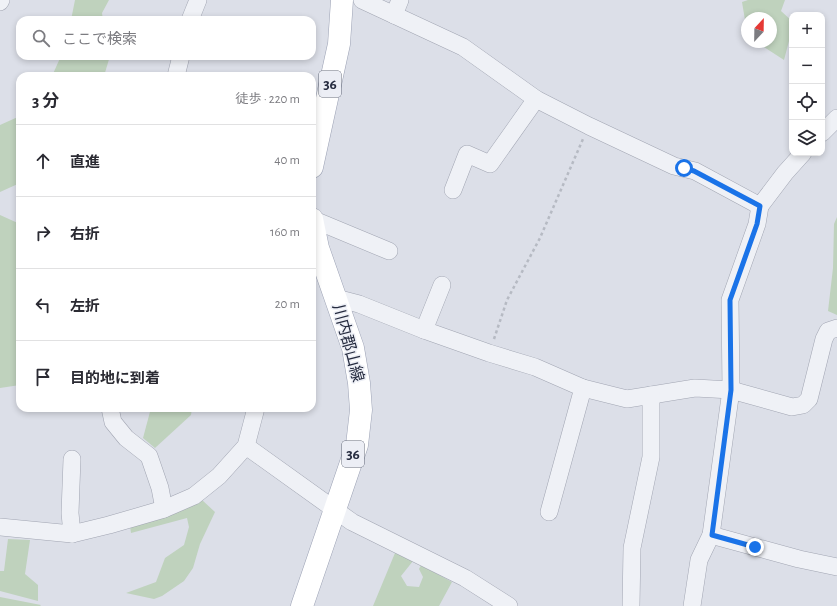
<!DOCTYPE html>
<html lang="ja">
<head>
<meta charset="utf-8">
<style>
	body { margin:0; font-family:"Alegreya Sans","Noto Sans JP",sans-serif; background:#f7f7f7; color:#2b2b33 }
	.controls { position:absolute; right:12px; top:12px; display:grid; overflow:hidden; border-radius:8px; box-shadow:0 2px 6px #0003 }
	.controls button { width:36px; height:36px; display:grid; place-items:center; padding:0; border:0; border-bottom:1px solid #e1e1e2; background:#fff; color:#2b2b33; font:20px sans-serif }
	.compass { position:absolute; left:741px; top:12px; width:36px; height:36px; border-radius:50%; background:#fff; box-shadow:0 2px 6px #0003; rotate:22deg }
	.stop { position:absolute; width:12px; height:12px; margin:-9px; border:3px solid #1a73e8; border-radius:50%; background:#fff }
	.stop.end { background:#1a73e8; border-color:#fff; box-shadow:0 1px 4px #0008 }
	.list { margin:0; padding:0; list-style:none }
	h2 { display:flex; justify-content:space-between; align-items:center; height:52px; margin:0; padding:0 16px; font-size:17px }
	h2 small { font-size:13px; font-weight:400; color:#7c7c81 }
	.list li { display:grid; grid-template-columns:26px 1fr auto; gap:12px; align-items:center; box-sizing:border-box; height:72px; padding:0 16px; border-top:1px solid #e1e1e2 }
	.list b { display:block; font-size:15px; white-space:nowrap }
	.list em { font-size:13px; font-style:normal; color:#7c7c81 }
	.icon { flex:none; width:22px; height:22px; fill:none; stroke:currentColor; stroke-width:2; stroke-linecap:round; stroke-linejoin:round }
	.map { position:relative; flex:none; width:837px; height:606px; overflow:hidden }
	.search { position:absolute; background:#fff; box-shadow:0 2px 6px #0003; left:16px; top:16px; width:300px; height:44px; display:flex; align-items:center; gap:10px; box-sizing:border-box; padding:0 14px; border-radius:12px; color:#7c7c81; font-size:15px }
	.panel { position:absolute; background:#fff; box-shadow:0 2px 6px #0003; left:16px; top:72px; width:300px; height:340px; border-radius:12px }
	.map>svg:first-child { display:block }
	.green { fill:#bfd2bd }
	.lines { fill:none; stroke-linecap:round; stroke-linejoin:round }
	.minor-casing { stroke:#a1a5b2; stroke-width:18 }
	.primary-casing { stroke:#9ba1b4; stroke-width:23 }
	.path { stroke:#b6bac3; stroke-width:2.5; stroke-dasharray:3 3; stroke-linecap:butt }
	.minor { stroke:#eff1f6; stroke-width:17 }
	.primary { stroke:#fff; stroke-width:22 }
	.route { stroke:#1a73e8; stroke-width:5 }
	.labels { text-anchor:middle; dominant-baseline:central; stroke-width:3; stroke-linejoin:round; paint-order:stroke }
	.shield { fill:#eceef5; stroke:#616676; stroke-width:1 }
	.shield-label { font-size:15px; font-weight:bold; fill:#252b3f }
	.street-label { font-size:16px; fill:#252b3f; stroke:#eceef5 }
</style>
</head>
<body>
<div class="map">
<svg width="837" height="606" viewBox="0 0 837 606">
	<rect width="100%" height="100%" fill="#dcdfe8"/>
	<g class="green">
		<path d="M75,0H109L102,13L103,20H71Z"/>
		<path d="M748,0H785L781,11L792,21V38L789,41L784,60L756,42H771V18H747V32L742,2Z"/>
		<path d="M61,56H110L104,76H52Z"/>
		<path d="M20,116V183L0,192V125Z"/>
		<path d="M0,215L20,224V385L0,388Z"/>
		<path d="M837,217V315L828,311L833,268L834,224Z"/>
		<path d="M151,408H192L191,415L155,448L143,438Z"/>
		<path d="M202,500L215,512L200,544L193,568L184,581L162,596L154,599L126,593L156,582L165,558L184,545L189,527L187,518L131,533L130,526Z"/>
		<path d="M8,539L30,540L25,574L38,585V601L0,591V571H4Z"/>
		<path d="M395,553L413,561L401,576L407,586L419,587L423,577L419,569L421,565L452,582L439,606H373Z"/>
		<path d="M0,597L41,605L40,606H0Z"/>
	</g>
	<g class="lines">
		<g class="minor-casing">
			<g id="minor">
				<path d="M362,0L463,47L536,99L589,126L674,166L695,171L760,206"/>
				<path d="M0,2L1,0"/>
				<path d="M394,15L400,0"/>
				<path d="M190,20L198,0"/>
				<path d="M176,76L181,56"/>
				<path d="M822,133L837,118"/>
				<path d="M453,190L467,154L490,164L536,99"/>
				<path d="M312,219L389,251"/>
				<path d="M336,298L359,304L424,330L489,353L535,367L583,388L627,399L695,388L731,390L792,407L803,405L809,399L824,339L828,331L837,328"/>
				<path d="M424,330L442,285"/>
				<path d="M110,408L113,422L126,438L149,456L160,488L164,509"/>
				<path d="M246,446L352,522L465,578L509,606"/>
				<path d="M72,459L70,513L72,534"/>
				<path d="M549,512L583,388"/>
				<path d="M0,527L72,534L109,525L164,509L194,496L219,476L246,446L256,408"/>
				<path d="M711,535L799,559L837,567"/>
				<path d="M631,606L632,548L651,457V395"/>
				<path d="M692,606L699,560L711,535L731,390L730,300L757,224L760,206L785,173L803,153"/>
			</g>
		</g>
		<g class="primary-casing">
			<g id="primary">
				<path d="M312,167L339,44L342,0"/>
				<path d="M302,606L357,445L361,410L359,383L353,348L318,248L312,219"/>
			</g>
		</g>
		<path class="path" d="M494,339L507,300L540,238L583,139"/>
		<use href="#minor" class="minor"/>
		<use href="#primary" class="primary"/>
	</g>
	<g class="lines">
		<path class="route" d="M684,168L694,171L760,206L757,224L730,300L731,390L712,535L755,547"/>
	</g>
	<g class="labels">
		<g class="shield">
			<rect x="319" y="71" width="22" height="26" rx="3"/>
			<rect x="342" y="441" width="22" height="26" rx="3"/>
		</g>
		<g class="shield-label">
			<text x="330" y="84">36</text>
			<text x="353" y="454">36</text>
		</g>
		<g class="street-label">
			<text transform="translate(348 343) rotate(75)">川内郡山線</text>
		</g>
	</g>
</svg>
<div class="controls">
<button>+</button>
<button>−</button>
<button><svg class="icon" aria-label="locate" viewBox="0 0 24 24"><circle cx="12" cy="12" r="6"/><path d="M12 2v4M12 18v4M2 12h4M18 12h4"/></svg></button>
<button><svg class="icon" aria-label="layers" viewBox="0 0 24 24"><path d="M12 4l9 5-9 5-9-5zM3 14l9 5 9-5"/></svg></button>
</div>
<svg class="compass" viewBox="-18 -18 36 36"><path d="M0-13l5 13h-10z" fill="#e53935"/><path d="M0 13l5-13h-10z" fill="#7c7c81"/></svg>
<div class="stop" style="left:684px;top:168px"></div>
<div class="stop end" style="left:755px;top:547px"></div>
<div class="search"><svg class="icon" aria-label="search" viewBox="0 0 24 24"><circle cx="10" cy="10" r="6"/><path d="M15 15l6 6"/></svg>ここで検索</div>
<section class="panel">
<h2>3 分<small>徒歩 · 220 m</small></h2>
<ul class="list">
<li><svg class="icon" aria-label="ahead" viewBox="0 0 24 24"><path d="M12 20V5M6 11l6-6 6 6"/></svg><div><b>直進</b></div><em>40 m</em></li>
<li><svg class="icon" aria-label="right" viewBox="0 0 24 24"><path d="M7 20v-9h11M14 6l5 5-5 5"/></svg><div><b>右折</b></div><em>160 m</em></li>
<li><svg class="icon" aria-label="left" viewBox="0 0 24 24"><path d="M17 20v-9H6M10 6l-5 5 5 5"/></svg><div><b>左折</b></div><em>20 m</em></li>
<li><svg class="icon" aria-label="arrive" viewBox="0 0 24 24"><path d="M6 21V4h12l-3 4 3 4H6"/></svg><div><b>目的地に到着</b></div></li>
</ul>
</section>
</div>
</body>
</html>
